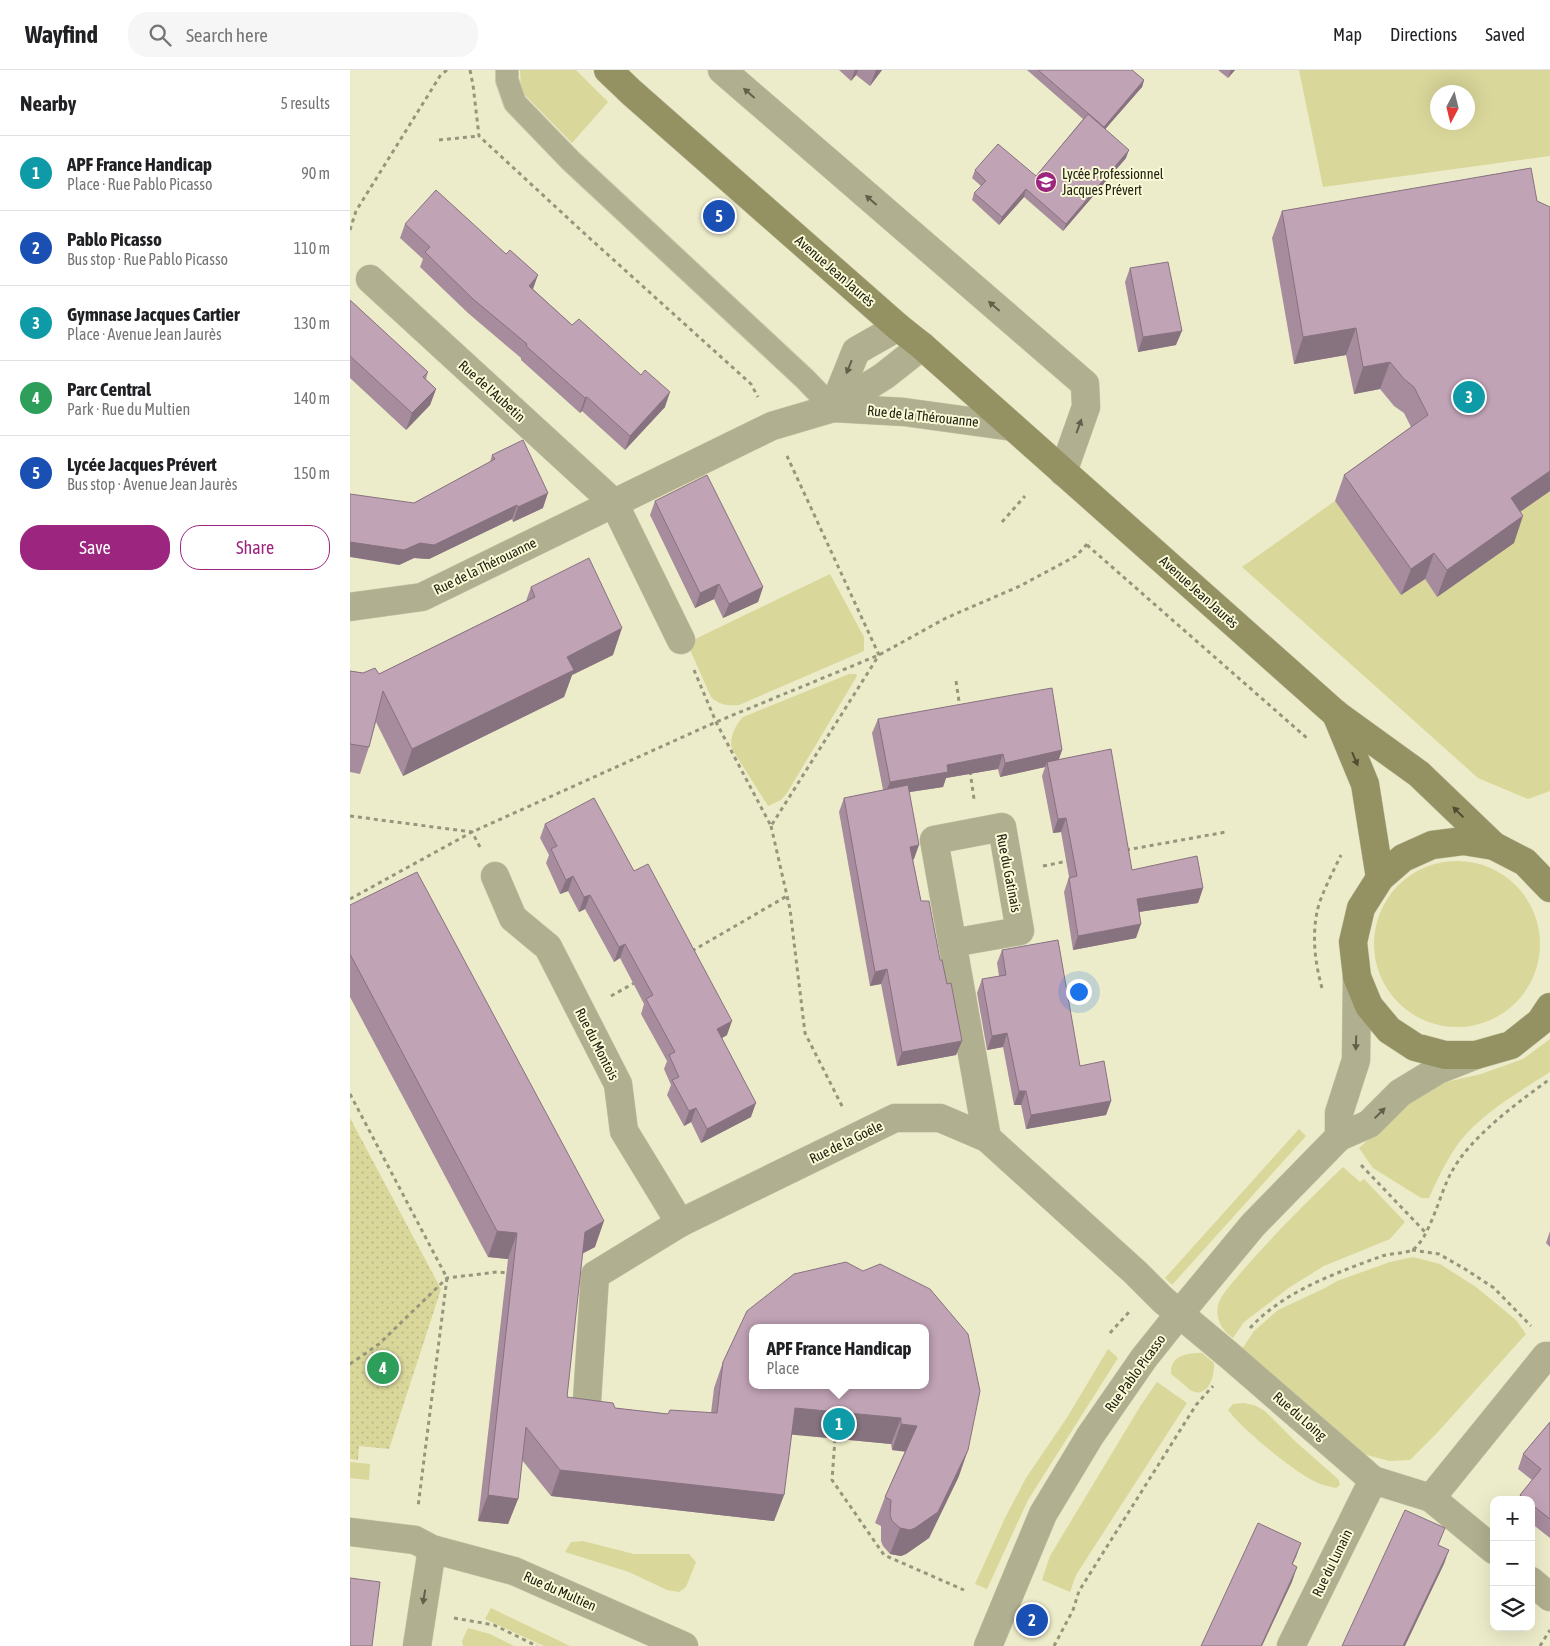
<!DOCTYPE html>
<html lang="en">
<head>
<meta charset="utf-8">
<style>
	body { margin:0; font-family:"Asap Condensed",sans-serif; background:#f6f6f6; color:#202124 }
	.controls { position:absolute; right:15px; bottom:15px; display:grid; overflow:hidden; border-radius:10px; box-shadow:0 5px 20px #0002 }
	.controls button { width:45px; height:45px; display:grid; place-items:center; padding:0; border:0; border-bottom:1px solid #e0e0e0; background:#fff; color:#202124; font:25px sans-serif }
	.compass { position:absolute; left:1080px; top:15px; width:45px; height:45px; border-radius:50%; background:#fff; box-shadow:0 5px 20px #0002; rotate:187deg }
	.you { position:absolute; left:728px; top:921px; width:18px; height:18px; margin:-12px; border:4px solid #fff; border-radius:50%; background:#1a73e8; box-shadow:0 0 0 8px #1a73e833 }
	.badge { display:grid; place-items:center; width:32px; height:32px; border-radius:50%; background:#9b257f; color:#fff; font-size:16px; font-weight:700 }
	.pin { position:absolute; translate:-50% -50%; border:2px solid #fff; box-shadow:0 1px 5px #0006 }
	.popup { position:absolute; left:399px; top:1254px; width:180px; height:65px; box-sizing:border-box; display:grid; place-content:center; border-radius:10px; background:#fff; filter:drop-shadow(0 1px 4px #0005); font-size:16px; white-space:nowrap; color:#757577 }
	.popup b { font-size:19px; color:#202124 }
	.popup::after { content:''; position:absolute; left:50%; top:100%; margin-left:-10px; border:10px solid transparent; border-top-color:#fff }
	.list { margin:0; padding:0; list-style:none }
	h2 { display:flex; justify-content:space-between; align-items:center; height:65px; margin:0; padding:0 20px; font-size:21px }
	h2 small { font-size:16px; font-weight:400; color:#757577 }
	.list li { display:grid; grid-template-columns:32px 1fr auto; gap:15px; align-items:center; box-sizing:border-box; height:75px; padding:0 20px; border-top:1px solid #e0e0e0 }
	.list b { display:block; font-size:19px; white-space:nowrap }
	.list p { margin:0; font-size:16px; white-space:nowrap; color:#757577 }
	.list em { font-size:16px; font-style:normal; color:#757577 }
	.actions { display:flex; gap:10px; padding:15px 20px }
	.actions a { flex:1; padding:11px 0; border:1px solid #9b257f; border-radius:20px; text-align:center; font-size:18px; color:#9b257f }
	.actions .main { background:#9b257f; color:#fff }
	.icon { flex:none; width:28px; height:28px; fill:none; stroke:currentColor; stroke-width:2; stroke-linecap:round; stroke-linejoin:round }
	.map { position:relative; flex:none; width:1200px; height:1576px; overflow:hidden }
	header { display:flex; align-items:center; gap:30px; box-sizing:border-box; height:70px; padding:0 25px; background:#fff; border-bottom:1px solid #e0e0e0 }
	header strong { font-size:24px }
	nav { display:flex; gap:28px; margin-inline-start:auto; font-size:18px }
	.search { width:350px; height:45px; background:#f6f6f6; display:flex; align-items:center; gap:12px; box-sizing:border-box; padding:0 18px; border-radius:20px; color:#757577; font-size:19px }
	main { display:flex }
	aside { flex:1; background:#fff }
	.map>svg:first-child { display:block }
	.grass { fill:#d9d79a; fill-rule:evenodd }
	.park { fill:url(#park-dots) }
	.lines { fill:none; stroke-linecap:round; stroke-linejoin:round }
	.lane-casing { stroke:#c8c7a9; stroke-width:24 }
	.street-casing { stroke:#c8c7a9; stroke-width:29 }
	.secondary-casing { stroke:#c8c7a9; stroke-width:29 }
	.path { stroke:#96967d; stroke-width:3; stroke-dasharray:4 4; stroke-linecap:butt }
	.lane { stroke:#b0af8f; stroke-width:22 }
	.street { stroke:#b0af8f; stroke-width:28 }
	.secondary { stroke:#949262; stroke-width:28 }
	.wall { fill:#a68c9d }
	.shaded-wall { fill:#87727f }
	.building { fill:#c1a3b6; stroke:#87727f; fill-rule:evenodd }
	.oneway { fill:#61614b }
	.oneway2 { fill:#4f4e33 }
	.labels { text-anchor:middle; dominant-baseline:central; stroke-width:4; stroke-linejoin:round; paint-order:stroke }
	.poi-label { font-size:14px; fill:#212114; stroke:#fafad7; text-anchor:start }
	.street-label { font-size:14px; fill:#212114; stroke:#fafad7 }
</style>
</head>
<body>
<header>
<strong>Wayfind</strong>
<div class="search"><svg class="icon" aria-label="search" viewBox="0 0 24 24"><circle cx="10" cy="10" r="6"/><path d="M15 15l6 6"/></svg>Search here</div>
<nav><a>Map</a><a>Directions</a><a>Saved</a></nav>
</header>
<main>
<aside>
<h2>Nearby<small>5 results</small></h2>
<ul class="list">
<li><span class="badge" style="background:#0f9aa8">1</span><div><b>APF France Handicap</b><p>Place · Rue Pablo Picasso</p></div><em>90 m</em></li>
<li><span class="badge" style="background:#1a4fb4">2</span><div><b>Pablo Picasso</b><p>Bus stop · Rue Pablo Picasso</p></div><em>110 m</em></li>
<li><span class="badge" style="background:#0f9aa8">3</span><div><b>Gymnase Jacques Cartier</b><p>Place · Avenue Jean Jaurès</p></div><em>130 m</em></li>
<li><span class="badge" style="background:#2e9e5b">4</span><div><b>Parc Central</b><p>Park · Rue du Multien</p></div><em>140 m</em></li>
<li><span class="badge" style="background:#1a4fb4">5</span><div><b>Lycée Jacques Prévert</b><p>Bus stop · Avenue Jean Jaurès</p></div><em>150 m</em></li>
</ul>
<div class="actions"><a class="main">Save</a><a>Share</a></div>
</aside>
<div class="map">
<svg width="1200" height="1576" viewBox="0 0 1200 1576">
	<defs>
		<pattern id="park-dots" width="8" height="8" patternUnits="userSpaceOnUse" patternTransform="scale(1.25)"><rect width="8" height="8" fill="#d9d79a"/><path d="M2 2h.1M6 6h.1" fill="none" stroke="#bab884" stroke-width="1.8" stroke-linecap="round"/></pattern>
	</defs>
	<rect width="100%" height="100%" fill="#edecca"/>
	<g class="grass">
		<path d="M170,0H226L258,32L222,73L171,21Z"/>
		<path d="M949,0H1200V86L973,117ZM1088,22H1118V52H1088Z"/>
		<path d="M1200,421V721L1178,729L1128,708L892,497L985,431L1051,525L1075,509L1087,527L1151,455Z"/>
		<path d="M480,504L514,567V581L389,635C377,636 370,635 361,627L337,573Z"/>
		<path d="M499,604H506L507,606L437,723L431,730L418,736L382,679C379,667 385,656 393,647Z"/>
		<circle cx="1107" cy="874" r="83"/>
		<path d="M1200,969V1002C1169,1022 1127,1046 1106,1077C1095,1093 1087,1110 1079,1128H1071L1023,1098L1009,1078L1063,1029L1092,1013L1131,1004L1173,989Z"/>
		<path d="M949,1059L956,1066L822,1215L815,1208Z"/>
		<path d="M993,1097L1010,1112L1014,1109L1055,1152L1040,1169L974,1196L940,1217L894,1252L883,1268C872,1260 865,1249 868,1235C871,1224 886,1209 893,1200C925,1164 958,1130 993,1097Z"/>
		<path d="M1063,1187L1090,1194L1126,1217L1166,1250L1176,1264L1087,1363L1060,1390L1039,1391L1006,1382L892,1279L904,1261L928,1240L975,1218L987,1211L1040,1192Z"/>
		<path d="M758,1279L768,1288L678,1430L637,1519L625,1514L655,1448L676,1408L718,1346Z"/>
		<path d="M852,1283L864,1293C865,1306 858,1330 840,1320C834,1315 828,1309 821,1304C820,1285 838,1283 852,1283Z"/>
		<path d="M807,1312L837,1333L726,1505L720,1522L692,1510L700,1486L791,1335Z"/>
		<path d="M893,1333L904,1335L915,1341L946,1372L988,1409L990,1415L986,1418C978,1416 971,1415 964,1411C942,1400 892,1359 878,1340L883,1334Z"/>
		<path d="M0,1392L20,1394L19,1410L0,1408Z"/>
		<path d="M233,1471L284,1484H339L346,1492L336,1517L329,1522L317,1520L279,1502L215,1482L221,1472Z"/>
		<path d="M141,1538L220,1576H194L135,1549Z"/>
		<path d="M118,1558L140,1564L164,1576H113L112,1571Z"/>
	</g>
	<path class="park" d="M0,1048L91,1219L39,1379L9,1376L8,1390L0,1389Z"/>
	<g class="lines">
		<g class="lane-casing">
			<path id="lane" d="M157,0V10L165,33L221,91L455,309L483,338"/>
		</g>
		<g class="street-casing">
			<g id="street">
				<path d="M372,0L735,314L736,337L713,402"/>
				<path d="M20,209L264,433L331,570"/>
				<path d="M483,338L554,342L663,357"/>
				<path d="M483,338L506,281L548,257"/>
				<path d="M0,537L72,527L422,356L483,338L534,306L572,276"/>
				<path d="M145,806L163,848L198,877L268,1014L274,1061L330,1153"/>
				<path d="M602,873L670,861L652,757L584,770L637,1068"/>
				<path d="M989,1067V1043L1006,990L1007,907"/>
				<path d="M237,1331L245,1205L330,1153L545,1048H590L637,1068L786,1203L813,1230L880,1286L1023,1410L1081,1428L1196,1286H1200"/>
				<path d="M1081,1428L1144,1480"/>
				<path d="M0,1462L65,1470L82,1479L164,1501L334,1576"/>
				<path d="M1181,1511L1200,1527"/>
				<path d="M67,1576L82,1479"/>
				<path d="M638,1576L693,1444L740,1366L794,1288L830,1243L903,1155L989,1067L1019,1054L1050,1023L1088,1000L1126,985"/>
				<path d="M941,1576L1023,1410"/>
			</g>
		</g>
		<g class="secondary-casing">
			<g id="secondary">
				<path d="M258,0L281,22L548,257L572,276L986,644L1069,704L1144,776"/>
				<path d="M986,644L1015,714L1030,808"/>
				<path d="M1200,818L1175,792L1144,776L1113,771L1082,775L1053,788L1030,808L1011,838L1003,872L1007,907L1019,936L1039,960L1065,977L1095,985H1126L1161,975L1190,952L1200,937"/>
			</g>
		</g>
		<g class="path">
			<path d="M120,0L123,15L129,66L235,164L401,314L408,327"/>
			<path d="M89,70L129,66"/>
			<path d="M0,160L6,141L90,6L97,0"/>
			<path d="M652,452L675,426"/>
			<path d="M737,475L958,669"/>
			<path d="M344,600L366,652L421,756L529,585L437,386"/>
			<path d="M606,611L610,638"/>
			<path d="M620,701L624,729"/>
			<path d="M0,746L122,762L130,777"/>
			<path d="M421,756L440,839L455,963L493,1038"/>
			<path d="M776,780L876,762"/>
			<path d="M693,796L718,791"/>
			<path d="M0,829L122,762L366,652L529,585L596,548L670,516L726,486L740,471"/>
			<path d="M342,881L437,826"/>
			<path d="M972,918C965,893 962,867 967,842C970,826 984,800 991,785"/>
			<path d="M261,926L286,912"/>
			<path d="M0,1024L97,1208L68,1437"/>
			<path d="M1011,1095L1076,1163"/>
			<path d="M1062,1180L1089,1184L1115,1199L1144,1218L1181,1256"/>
			<path d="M900,1258C934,1221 986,1203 1032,1186C1041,1183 1054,1184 1062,1180C1079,1171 1091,1120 1101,1103C1120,1067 1167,1033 1200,1009"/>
			<path d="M760,1263L779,1242"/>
			<path d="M0,1294L29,1274L97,1208L147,1202L158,1203"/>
			<path d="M485,1369L482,1410L534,1485L614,1520"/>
			<path d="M104,1548L144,1555L187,1576"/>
			<path d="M704,1576L723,1540L729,1521L846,1335L863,1316"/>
			<path d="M1190,1576L1200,1560"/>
		</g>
		<use href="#lane" class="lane"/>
		<use href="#street" class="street"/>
		<use href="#secondary" class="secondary"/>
	</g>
	<g class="wall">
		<path d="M489,0H532L520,16L506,5L501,11Z"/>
		<path d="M677,0H782L794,10L792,17L755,59L776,88L713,161L674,127L649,155L622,130L624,123L631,116L622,108L625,100L686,106L733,49Z"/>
		<path d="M868,0H885L878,8Z"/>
		<path d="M1187,131L1200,137V421L1170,442L1164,473L1087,527L1075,509L1051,525L985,431L994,405L1061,357L1054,343L1044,336L1030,319L1004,324L996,285L944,294L922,168L932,141Z"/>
		<path d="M55,154L183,219L222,255L315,337L275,380L232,341L230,343L171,290V288L118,243L70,197L73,189L50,168Z"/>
		<path d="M780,198L826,275L788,282L775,212Z"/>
		<path d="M0,230L78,302L76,309L86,319L80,335L56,360L0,308Z"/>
		<path d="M142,385L193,438L163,452L162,449L79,489L64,488L49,495L64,433L140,392Z"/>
		<path d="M305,431L413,517L408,532L373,548L364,529L345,538L300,445Z"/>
		<path d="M181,517L263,585L222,605L214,627L53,706L26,652L19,677L10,704L0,702V601L13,603L29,604L176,531Z"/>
		<path d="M528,649L712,680L709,689L782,800L853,818L848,833L789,842L786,868L723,880L714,822L719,807L711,762L703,763L692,706L695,697L650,707L648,699L596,708L593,717L559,722L564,789L563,790L571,831L597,914L612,971L606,985L547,996L531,914L520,916L489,742L494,728L533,720L522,663Z"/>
		<path d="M195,754L284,801L377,965L372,968L401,1047L351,1073L341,1052L334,1056L317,1025L321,1015L314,999L317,991L291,944L294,934L270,888L264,892L235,839L229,842L218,821L210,824L196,793L199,785L190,768Z"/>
		<path d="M0,835L245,1177L232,1184L217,1327L265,1338L318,1344L361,1343L364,1318L373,1292L444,1204L609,1406L579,1468L556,1484L551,1486L540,1484L533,1476L531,1471V1456L525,1453L535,1427L555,1381L542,1380L541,1374L441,1364L434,1425L424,1451L201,1426L172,1390L168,1429L158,1454L128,1451L158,1189L138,1187L0,927Z"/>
		<path d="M652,880L730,996L761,1031L756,1045L676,1059L671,1035H664L653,977L637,980L627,923L632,909L649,906L647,893Z"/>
		<path d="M1200,1161V1177L1196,1173Z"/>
		<path d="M1200,1352V1468L1181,1453V1430H1168L1170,1425L1182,1410L1168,1399L1173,1384Z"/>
	</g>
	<g class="shaded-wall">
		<path d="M505,0H508L506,5L501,11Z"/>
		<path d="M526,0H532L520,16Z"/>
		<path d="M881,0H885L878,8Z"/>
		<path d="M794,10L792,17L751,64L754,57Z"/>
		<path d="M779,80L776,88L713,161L716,154Z"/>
		<path d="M676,119L674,127L649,155L652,147Z"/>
		<path d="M188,205L183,219L173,230L179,216Z"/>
		<path d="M1006,258L996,285L944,294L953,267Z"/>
		<path d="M832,261L826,275L788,282L793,267Z"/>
		<path d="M1040,292L1030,319L1004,324L1013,297Z"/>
		<path d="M86,319L80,335L56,360L62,343Z"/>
		<path d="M320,322L315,337L275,380L280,366Z"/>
		<path d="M237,327L232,341L230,343L235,328Z"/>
		<path d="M1200,401V421L1151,455L1161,428Z"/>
		<path d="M198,423L193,438L163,452L168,437Z"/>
		<path d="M167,435L162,449L79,489L64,488L49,495L0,487V472L70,473Z"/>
		<path d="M1173,446L1164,473L1087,527L1097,500Z"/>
		<path d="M1084,483L1075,509L1051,525L1061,499Z"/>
		<path d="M369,514L364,529L345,538L350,523Z"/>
		<path d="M413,517L408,532L373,548L379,534Z"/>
		<path d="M272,558L263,585L222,605L214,627L53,706L62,679L217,587Z"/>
		<path d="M712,680L707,694L697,692L695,697L650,707L655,693Z"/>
		<path d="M653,684L648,699L596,708L593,717L534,726L540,712L597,695Z"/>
		<path d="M716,748L711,762L703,763L708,749Z"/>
		<path d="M569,775L564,789L555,791L560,777Z"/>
		<path d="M223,806L218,821L210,824L216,810Z"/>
		<path d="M853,818L848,833L782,843L787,829Z"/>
		<path d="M240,825L235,839L229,842L234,827Z"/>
		<path d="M791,854L786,868L723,880L728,866Z"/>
		<path d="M275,874L270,888L264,892L269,877Z"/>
		<path d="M537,899L531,914L520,916L525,902Z"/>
		<path d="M382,951L377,965L362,974L367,959Z"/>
		<path d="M657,963L653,977L637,980L642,966Z"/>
		<path d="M612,971L606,985L547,996L552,982Z"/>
		<path d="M669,1021H676L671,1035H664Z"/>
		<path d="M761,1031L756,1045L676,1059L681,1045Z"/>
		<path d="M406,1033L401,1047L351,1073L357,1059Z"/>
		<path d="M346,1038L341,1052L334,1056L339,1041Z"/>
		<path d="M254,1151L245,1177L225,1187L235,1162Z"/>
		<path d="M147,1161L167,1163L158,1189L138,1187Z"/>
		<path d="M445,1338L551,1348L541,1374L435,1364Z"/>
		<path d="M551,1354L567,1356L557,1382L542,1380Z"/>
		<path d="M618,1380L609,1406L579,1468L556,1484L551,1486L540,1484L550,1458Z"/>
		<path d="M210,1400L434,1425L424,1451L201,1426Z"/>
		<path d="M138,1425L168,1429L158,1454L128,1451Z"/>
		<path d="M951,1473L946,1487L936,1508Z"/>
		<path d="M1099,1480L1094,1494L1055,1576H1053Z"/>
		<path d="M947,1497L942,1512L912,1576H911Z"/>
	</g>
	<g class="building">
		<path d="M688,0H782L794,10L754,57Z"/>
		<path d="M738,44L779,80L716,154L676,119L652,147L624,123L636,111L625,100L648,74L686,106Z"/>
		<path d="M1181,98L1187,131L1200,137V401L1161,428L1173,446L1097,500L1084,483L1061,499L994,405L1078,345L1064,317L1054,309L1040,292L1013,297L1006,258L953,267L932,141Z"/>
		<path d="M86,120L156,184L160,180L188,205L179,216L222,255L229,249L291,305L295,300L320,322L280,366L237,327L235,328L176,276L177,274L123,229L75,182L80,177L55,154Z"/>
		<path d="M818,192L832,261L793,267L780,198Z"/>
		<path d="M0,230L78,302L73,307L86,319L62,343L0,286Z"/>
		<path d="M173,370L198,423L168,437L167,435L84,475L70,473L54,480L0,472V424L64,433L145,389L142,385Z"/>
		<path d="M357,405L413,517L379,534L369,514L350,523L305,431Z"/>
		<path d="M239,488L272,558L217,587L224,600L62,679L33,621L19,677L0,674V601L13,603L25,598L29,604L185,527L181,517Z"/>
		<path d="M702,618L712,680L655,693L653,684L597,695L598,702L540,712L528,649Z"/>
		<path d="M761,679L782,800L847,786L853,818L787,829L791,854L728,866L719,808L727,806L716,748L708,749L697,692Z"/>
		<path d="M558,715L569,775L560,777L571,831H579L590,890H592L597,914L601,913L612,971L552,982L537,899L525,902L494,728Z"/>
		<path d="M244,728L284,801L298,794L382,951L367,959L406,1033L357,1059L346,1038L339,1041L322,1010L329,1007L319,985L325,982L296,929L303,925L275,874L269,877L240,825L234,827L223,806L216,810L201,779L207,776L195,754Z"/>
		<path d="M67,802L254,1151L235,1162L217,1327L263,1333L265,1338L318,1344L320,1340L367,1343L373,1292L397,1241L444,1204L496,1192L513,1201L530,1194L580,1219L618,1264L630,1321L618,1380L588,1442L565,1458L560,1460L550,1458L542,1451L540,1445L541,1430L535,1427L567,1356L551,1354V1348L445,1338L434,1425L210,1400L176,1357L168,1429L138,1425L167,1163L147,1161L0,884V835ZM403,1258H575V1315H403Z"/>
		<path d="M708,870L730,996L754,991L761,1031L681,1045L676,1021H669L657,963L642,966L632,909L656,905L652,880Z"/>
		<path d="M1200,1352V1449L1181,1434V1430H1176L1170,1425L1191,1399L1173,1384Z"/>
		<path d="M1055,1440L1095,1458L1088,1475L1099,1480L1053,1576H992Z"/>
		<path d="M908,1453L951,1473L942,1494L947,1497L911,1576H851Z"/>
		<path d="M0,1508L30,1512L22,1576H0Z"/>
	</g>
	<defs><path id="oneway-solid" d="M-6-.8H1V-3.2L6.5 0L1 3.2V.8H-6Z" transform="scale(1.25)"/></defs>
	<g class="oneway">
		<use href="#oneway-solid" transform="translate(399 23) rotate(-139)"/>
		<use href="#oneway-solid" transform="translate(521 130) rotate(-139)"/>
		<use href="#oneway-solid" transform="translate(644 236) rotate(-139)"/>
		<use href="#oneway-solid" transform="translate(499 297) rotate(112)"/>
		<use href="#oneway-solid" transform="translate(729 356) rotate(-70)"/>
		<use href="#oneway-solid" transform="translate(1006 973) rotate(92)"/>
		<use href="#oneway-solid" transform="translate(1030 1043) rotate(-45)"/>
		<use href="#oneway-solid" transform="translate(74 1527) rotate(99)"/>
	</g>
	<g class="oneway2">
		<use href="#oneway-solid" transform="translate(1005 689) rotate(67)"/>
		<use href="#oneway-solid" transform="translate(1108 742) rotate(-136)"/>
	</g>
	<defs>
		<g id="school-disc" transform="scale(1.125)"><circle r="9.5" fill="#9b257f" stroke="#fafad7"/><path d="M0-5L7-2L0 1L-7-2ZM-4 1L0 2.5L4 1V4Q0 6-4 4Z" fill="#fff"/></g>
	</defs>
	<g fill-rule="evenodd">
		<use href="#school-disc" x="696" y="112"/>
	</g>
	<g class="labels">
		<g class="poi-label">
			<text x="712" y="104">Lycée Professionnel<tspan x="712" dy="16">Jacques Prévert</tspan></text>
		</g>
		<g class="street-label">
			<text transform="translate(485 201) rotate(41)">Avenue Jean Jaurès</text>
			<text transform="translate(142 321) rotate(42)">Rue de l'Aubetin</text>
			<text transform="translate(573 346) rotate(6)">Rue de la Thérouanne</text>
			<text transform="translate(135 496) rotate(-26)">Rue de la Thérouanne</text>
			<text transform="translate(849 522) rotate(42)">Avenue Jean Jaurès</text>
			<text transform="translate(659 803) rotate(79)">Rue du Gatinais</text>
			<text transform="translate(247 974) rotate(63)">Rue du Montois</text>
			<text transform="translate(496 1072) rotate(-26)">Rue de la Goële</text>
			<text transform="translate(785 1303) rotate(-54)">Rue Pablo Picasso</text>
			<text transform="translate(950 1346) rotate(41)">Rue du Loing</text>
			<text transform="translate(982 1493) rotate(-64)">Rue du Lunain</text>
			<text transform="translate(210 1521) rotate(24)">Rue du Multien</text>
		</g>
	</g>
</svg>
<div class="controls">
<button>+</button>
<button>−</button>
<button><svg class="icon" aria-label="layers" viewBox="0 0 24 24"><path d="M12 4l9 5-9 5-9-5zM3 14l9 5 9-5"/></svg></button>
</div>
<svg class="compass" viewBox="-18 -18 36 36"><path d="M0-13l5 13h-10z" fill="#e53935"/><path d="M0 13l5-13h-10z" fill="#757577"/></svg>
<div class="you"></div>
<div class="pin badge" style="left:489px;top:1354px;background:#0f9aa8">1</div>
<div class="popup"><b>APF France Handicap</b>Place</div>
<div class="pin badge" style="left:682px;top:1550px;background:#1a4fb4">2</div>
<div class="pin badge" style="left:1119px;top:327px;background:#0f9aa8">3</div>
<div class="pin badge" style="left:33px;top:1298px;background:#2e9e5b">4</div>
<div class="pin badge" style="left:369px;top:146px;background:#1a4fb4">5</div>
</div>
</main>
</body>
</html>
